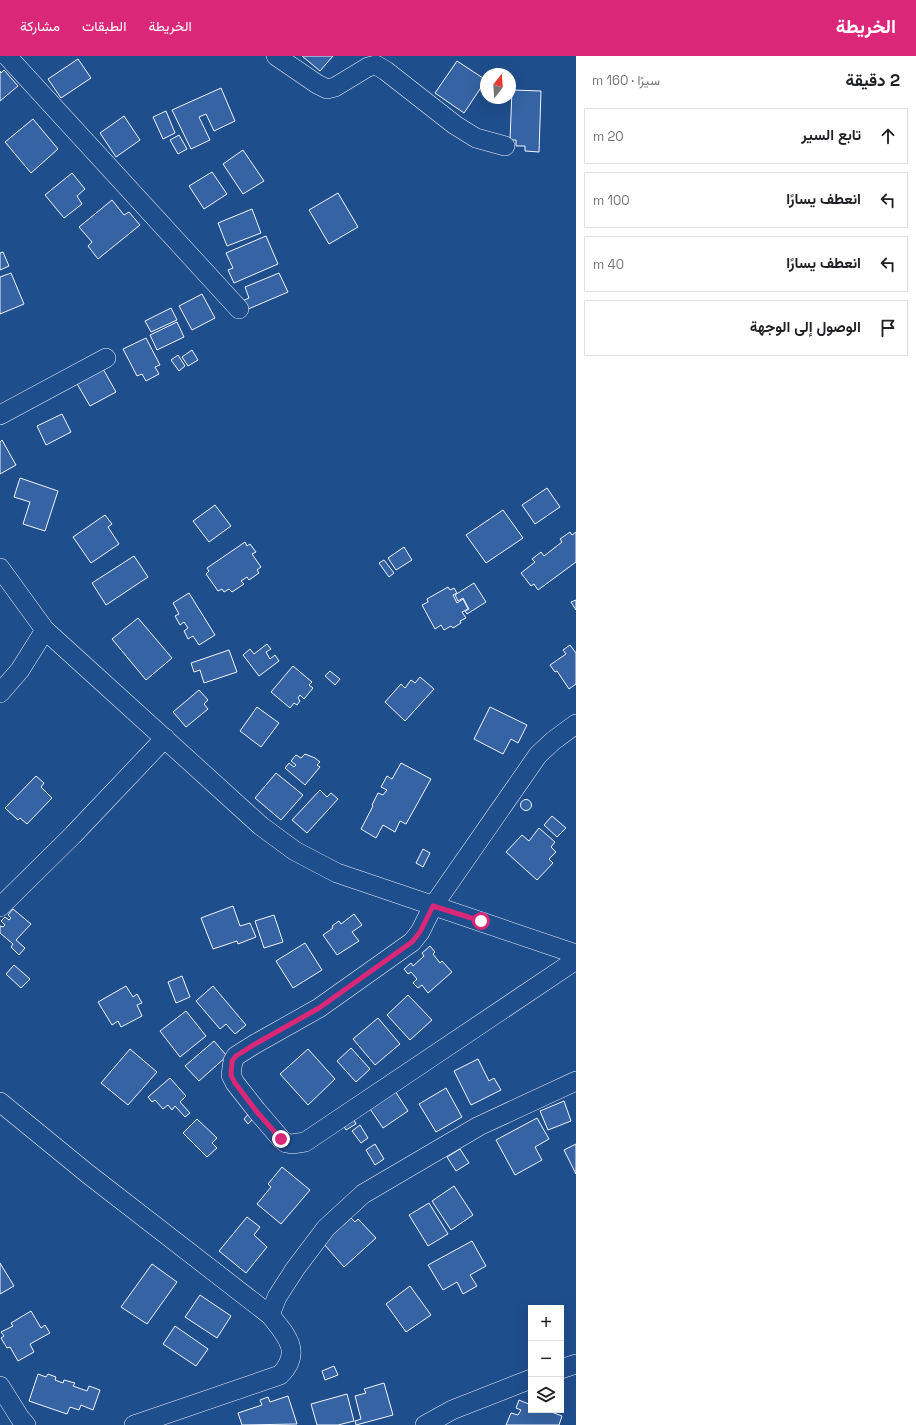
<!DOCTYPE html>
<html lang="ar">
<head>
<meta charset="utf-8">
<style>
	body { margin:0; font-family:"Space Grotesk",Vazirmatn,sans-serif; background:#f2f2f2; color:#202124; direction:rtl }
	.controls { position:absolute; right:12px; bottom:12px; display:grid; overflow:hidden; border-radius:0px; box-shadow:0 4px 16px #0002 }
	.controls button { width:36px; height:36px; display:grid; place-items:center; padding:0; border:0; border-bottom:1px solid #e0e0e0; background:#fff; color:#202124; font:20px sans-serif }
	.compass { position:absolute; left:480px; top:12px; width:36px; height:36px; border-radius:50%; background:#fff; box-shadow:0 4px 16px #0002; rotate:17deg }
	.stop { position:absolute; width:12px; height:12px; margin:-9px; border:3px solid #db2777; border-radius:50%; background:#fff }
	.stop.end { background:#db2777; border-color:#fff; box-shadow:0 1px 4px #0008 }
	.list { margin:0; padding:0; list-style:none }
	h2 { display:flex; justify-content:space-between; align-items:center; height:52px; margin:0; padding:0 16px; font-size:17px }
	h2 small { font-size:13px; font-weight:400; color:#757577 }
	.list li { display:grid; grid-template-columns:26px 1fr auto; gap:12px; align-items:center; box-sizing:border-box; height:56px; margin:0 8px 8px; padding:0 8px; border:1px solid #e0e0e0; border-radius:0px }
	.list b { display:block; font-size:15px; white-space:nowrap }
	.list em { font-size:13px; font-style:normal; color:#757577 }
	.icon { flex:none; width:22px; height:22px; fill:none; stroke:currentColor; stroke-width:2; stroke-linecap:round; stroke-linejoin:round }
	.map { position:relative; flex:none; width:576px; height:1369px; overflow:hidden; direction:ltr }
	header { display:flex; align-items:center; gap:24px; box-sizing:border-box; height:56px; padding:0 20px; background:#db2777; color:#fff }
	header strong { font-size:19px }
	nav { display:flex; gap:22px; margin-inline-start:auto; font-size:14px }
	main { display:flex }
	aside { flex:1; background:#fff }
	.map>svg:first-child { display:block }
	.building { fill:#3563a3; stroke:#f2f6ff }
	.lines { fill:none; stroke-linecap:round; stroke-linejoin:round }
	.minor-casing { stroke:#f2f6ff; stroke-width:20 }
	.minor { stroke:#1f4e8c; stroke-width:19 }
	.route { stroke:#db2777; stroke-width:5 }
</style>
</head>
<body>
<header>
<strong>الخريطة</strong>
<nav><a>الخريطة</a><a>الطبقات</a><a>مشاركة</a></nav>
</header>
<main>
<aside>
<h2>2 دقيقة<small>سيرًا · 160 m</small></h2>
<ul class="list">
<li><svg class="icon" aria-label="ahead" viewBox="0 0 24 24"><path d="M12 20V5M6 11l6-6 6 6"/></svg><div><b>تابع السير</b></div><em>20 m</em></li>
<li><svg class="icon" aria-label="left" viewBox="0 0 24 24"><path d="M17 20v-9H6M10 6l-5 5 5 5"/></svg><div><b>انعطف يسارًا</b></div><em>100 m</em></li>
<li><svg class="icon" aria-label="left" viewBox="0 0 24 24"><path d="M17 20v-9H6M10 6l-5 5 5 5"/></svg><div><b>انعطف يسارًا</b></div><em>40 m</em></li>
<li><svg class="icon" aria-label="arrive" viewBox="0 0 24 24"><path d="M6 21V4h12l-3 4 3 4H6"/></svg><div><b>الوصول إلى الوجهة</b></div></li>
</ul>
</aside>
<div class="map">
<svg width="576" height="1369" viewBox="0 0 576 1369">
	<rect width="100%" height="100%" fill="#1f4e8c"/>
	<g class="building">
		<path d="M302,0H333L320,15Z"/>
		<path d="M78,3L91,22L61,42L48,23Z"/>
		<path d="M457,5L486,24L464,57L435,37Z"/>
		<path d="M4,14L18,30L0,45V15L1,17Z"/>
		<path d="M221,32L235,65L214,75L206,58L199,61L210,84L191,93L172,54Z"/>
		<path d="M512,34L541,35L539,96L525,95V90H516V84H510Z"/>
		<path d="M166,55L175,77L163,83L153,61Z"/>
		<path d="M124,60L140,84L116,101L100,77Z"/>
		<path d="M33,63L58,93L31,117L5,86Z"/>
		<path d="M179,79L187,93L178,98L170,84Z"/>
		<path d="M243,94L264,125L243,138L223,108Z"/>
		<path d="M212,116L227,138L204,153L189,130Z"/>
		<path d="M72,117L85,133L77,140L82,148L64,162L45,139Z"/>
		<path d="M338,137L358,171L329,188L309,154Z"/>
		<path d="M112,144L124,159L129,156L140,169L98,203L88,190L92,186L79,171Z"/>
		<path d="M252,153L261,177L227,190L218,167Z"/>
		<path d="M266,180L278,208L234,227L228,214L233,212L226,197Z"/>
		<path d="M3,196L9,210L0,214V197Z"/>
		<path d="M11,217L24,248L0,258V221Z"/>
		<path d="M279,217L288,236L246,254L242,245L249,242L245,231Z"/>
		<path d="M202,238L215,262L192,274L179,250Z"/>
		<path d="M171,252L177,264L151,276L145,265Z"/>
		<path d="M177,266L184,281L157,294L150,279Z"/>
		<path d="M146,282L160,309L155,311L159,318L146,325L142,318L137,320L123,293Z"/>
		<path d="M192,294L198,304L188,310L182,301Z"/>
		<path d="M178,299L185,310L179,315L171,304Z"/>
		<path d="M102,311L116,336L90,350L76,326Z"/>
		<path d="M62,358L71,376L46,389L37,370Z"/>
		<path d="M2,384L16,409L0,418V386Z"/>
		<path d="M20,422L58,435L45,475L23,468L30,446L14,441Z"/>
		<path d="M547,432L560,451L535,468L522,449Z"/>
		<path d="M215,449L231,470L209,486L193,465Z"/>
		<path d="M503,454L523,482L486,507L466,479Z"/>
		<path d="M105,459L112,468L108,471L119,488L91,507L73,481Z"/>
		<path d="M570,476L572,479L576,476V506L538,534L534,528L531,530L521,517L535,506L532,503L541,496L544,500L562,486L560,483Z"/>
		<path d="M245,486L247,490L250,488L256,496L252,498L261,511L257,514L259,517L249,524L247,521L241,525L244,528L232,536L229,533L224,536L222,533L218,535L206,518L209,515L207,512Z"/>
		<path d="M404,491L412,504L396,514L388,502Z"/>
		<path d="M134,500L148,521L106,549L92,527Z"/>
		<path d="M384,504L394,517L389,521L379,507Z"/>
		<path d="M474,527L486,546L467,558L465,555L469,553L463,542L458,545L455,539Z"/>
		<path d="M448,531L450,534L454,532L457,537L453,539L457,547L463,543L468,553L462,556L466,562L460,565L461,567L453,572L451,570L444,574L441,569L435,573L422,549L428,546L427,543Z"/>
		<path d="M189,537L215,579L199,589L193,580L188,583L184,575L188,572L184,566L180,569L175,560L179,558L173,547Z"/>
		<path d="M576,544V554L571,546Z"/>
		<path d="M138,562L172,602L146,624L112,583Z"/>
		<path d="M267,588L271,593L266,596L270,603L275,599L279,605L259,620L243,599L250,593L254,598Z"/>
		<path d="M570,589L576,597V628L569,633L557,615L555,616L550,609L566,598L563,594Z"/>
		<path d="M229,594L237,616L204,627L200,614L194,616L191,607Z"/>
		<path d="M293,610L312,626L309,629L313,632L304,643L300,639L298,642L300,645L297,649L294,647L290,652L271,636Z"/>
		<path d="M330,615L340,623L335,629L325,620Z"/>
		<path d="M420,621L434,633L405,665L385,646L401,628L405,632L411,624L415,627Z"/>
		<path d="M199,634L208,644L204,648L208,653L186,671L173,656Z"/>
		<path d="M257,651L279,667L261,691L240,675Z"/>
		<path d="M490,651L527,669L518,687L511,683L503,698L474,683Z"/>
		<path d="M305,698L315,702L320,706L317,709L320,711L305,729L285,712L289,707L294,711L296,709L291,705L296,699L301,702Z"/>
		<path d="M401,707L431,723L406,768L400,765L395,776L383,769L376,782L361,773L373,750L372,749L378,737L383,739L387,734L381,731L387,720L392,723Z"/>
		<path d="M276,717L303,739L281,764L255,742Z"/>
		<path d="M36,720L44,727L41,731L52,742L27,768L20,762L18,764L5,752Z"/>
		<path d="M320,734L327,741L331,737L338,743L307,777L292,764Z"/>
		<circle cx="526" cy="749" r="5.5"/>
		<path d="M552,760L566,772L557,781L544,769Z"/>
		<path d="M539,772L555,786L551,791L556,796L549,803L553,807L537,824L506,796L522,779L529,785Z"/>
		<path d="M423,793L430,797L423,811L416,807Z"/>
		<path d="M233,850L240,870L250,867L256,881L238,888L237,885L213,893L201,862Z"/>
		<path d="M13,853L31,868L16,884L25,892L19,899L11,891L13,888L0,877V870L3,871L5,869L1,865L5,861L9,864L11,862L8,859Z"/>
		<path d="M354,858L362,869L352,876L359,885L337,899L323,879L333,872L332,870L339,865L341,868Z"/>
		<path d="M274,859L283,886L264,892L255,865Z"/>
		<path d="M305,887L322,914L293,932L276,905Z"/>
		<path d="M430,890L435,896L433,898L440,907L442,905L452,916L428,937L422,929L418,932L413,927L417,923L411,916L408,918L404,913L411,907L413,910L424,900L422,897Z"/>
		<path d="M14,909L30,923L21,932L6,918Z"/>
		<path d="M182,920L190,941L176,947L168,926Z"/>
		<path d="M126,930L133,941L137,938L142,947L137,949L142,960L121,971L118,965L112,969L98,946Z"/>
		<path d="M213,930L246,969L235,978L226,968L220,973L196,945Z"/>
		<path d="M408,939L432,964L410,984L387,959Z"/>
		<path d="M186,955L206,980L180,1001L160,975Z"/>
		<path d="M378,962L400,988L375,1009L353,983Z"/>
		<path d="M214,985L227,1000L199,1025L185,1010Z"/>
		<path d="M351,992L370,1013L356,1026L337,1005Z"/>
		<path d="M130,993L157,1016L128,1049L101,1027Z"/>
		<path d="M308,993L335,1023L308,1049L280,1018Z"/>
		<path d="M478,1003L489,1025L494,1022L501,1034L471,1049L454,1015Z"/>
		<path d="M170,1022L186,1040L180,1046L190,1057L185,1061L175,1050L172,1054L168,1049L163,1053L155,1044L152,1046L148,1041Z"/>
		<path d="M393,1032L408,1055L383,1072L368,1050Z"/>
		<path d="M446,1032L462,1061L436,1076L419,1048Z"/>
		<path d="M564,1045L571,1065L548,1074L540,1055Z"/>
		<path d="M251,1055L256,1060L248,1068L244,1063Z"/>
		<path d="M353,1062L356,1068L346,1074L341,1065Z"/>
		<path d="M537,1062L549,1083L535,1091L542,1104L515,1119L496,1084Z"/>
		<path d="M197,1063L217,1082L212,1087L217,1092L207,1101L183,1077Z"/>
		<path d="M360,1069L368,1082L361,1087L352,1075Z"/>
		<path d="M375,1088L384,1103L375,1109L366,1094Z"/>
		<path d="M576,1088V1118L564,1094Z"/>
		<path d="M460,1093L469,1107L456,1115L447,1101Z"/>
		<path d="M282,1111L310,1134L281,1168L257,1148L271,1131L268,1128Z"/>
		<path d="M454,1130L473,1159L451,1174L432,1145Z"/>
		<path d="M429,1147L448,1178L428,1190L409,1159Z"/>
		<path d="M247,1161L260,1171L254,1179L267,1191L246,1217L219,1195Z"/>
		<path d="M351,1162L355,1166L358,1163L376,1182L344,1211L323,1187Z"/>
		<path d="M472,1185L486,1210L470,1219L477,1230L463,1238L457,1226L443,1234L428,1209Z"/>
		<path d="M0,1207L14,1230L0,1238Z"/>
		<path d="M152,1208L177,1226L147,1268L121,1251Z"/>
		<path d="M410,1230L431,1259L406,1276L386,1248Z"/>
		<path d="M200,1239L231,1260L217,1282L185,1261Z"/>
		<path d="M31,1255L41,1272L45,1269L50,1277L30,1288L34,1296L18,1305L10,1291L7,1292L1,1282L4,1280L1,1276L13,1270L11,1267Z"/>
		<path d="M175,1270L208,1293L196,1310L163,1288Z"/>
		<path d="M334,1310L338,1319L325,1324L322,1315Z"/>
		<path d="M38,1318L46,1321L48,1318L56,1321L55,1324L63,1327L64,1324L75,1327L73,1330L87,1335L89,1330L100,1334L93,1354L81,1349L79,1354L70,1351L67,1358L29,1345Z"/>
		<path d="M384,1327L393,1359L356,1369L355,1365L361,1363L355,1340L366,1337L364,1333Z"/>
		<path d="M347,1338L354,1365L338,1369H317L311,1348Z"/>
		<path d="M288,1340L297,1368L242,1369L238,1357L262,1349L260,1344L268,1341L270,1346Z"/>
		<path d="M519,1344L531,1349V1354H546L562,1360L559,1369H506L511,1357L518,1359L521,1354L516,1352Z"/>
	</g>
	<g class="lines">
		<g class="minor-casing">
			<g id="minor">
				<path d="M7,0L239,253"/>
				<path d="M276,0L317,28L327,33L335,31L368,11L376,9L386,15L455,69L476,82L505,90"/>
				<path d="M0,359L106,302"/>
				<path d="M0,512L45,574L261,770L295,795L337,817L576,898"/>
				<path d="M0,637L20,614L45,574"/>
				<path d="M576,668L553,685L538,699L433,850L420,876L412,886L319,952L255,988L236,1000L233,1005L231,1019L235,1027L257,1055L281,1083L286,1087L292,1088L305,1086L576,904"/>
				<path d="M0,851L73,779L165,682"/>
				<path d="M0,1046L88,1118L270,1259"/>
				<path d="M561,1313L576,1308"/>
				<path d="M0,1330L20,1362L26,1369"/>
				<path d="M134,1369L280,1319C303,1296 286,1279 270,1259L277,1241L295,1213L326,1172L363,1138L479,1070L576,1025"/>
				<path d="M425,1369L452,1354L531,1323"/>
			</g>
		</g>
		<use href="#minor" class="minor"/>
	</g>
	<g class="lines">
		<path class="route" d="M281,1083L257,1056L235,1027L231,1019L232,1005L236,1000L255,988L319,952L412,886L420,876L433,850L481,865"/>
	</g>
</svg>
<div class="controls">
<button>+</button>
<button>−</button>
<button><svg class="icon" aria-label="layers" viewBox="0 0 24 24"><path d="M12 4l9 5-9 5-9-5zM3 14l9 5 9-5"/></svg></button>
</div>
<svg class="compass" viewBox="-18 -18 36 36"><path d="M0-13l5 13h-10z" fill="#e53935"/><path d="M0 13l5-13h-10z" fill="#757577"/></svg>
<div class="stop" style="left:481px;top:865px"></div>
<div class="stop end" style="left:281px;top:1083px"></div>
</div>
</main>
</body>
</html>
